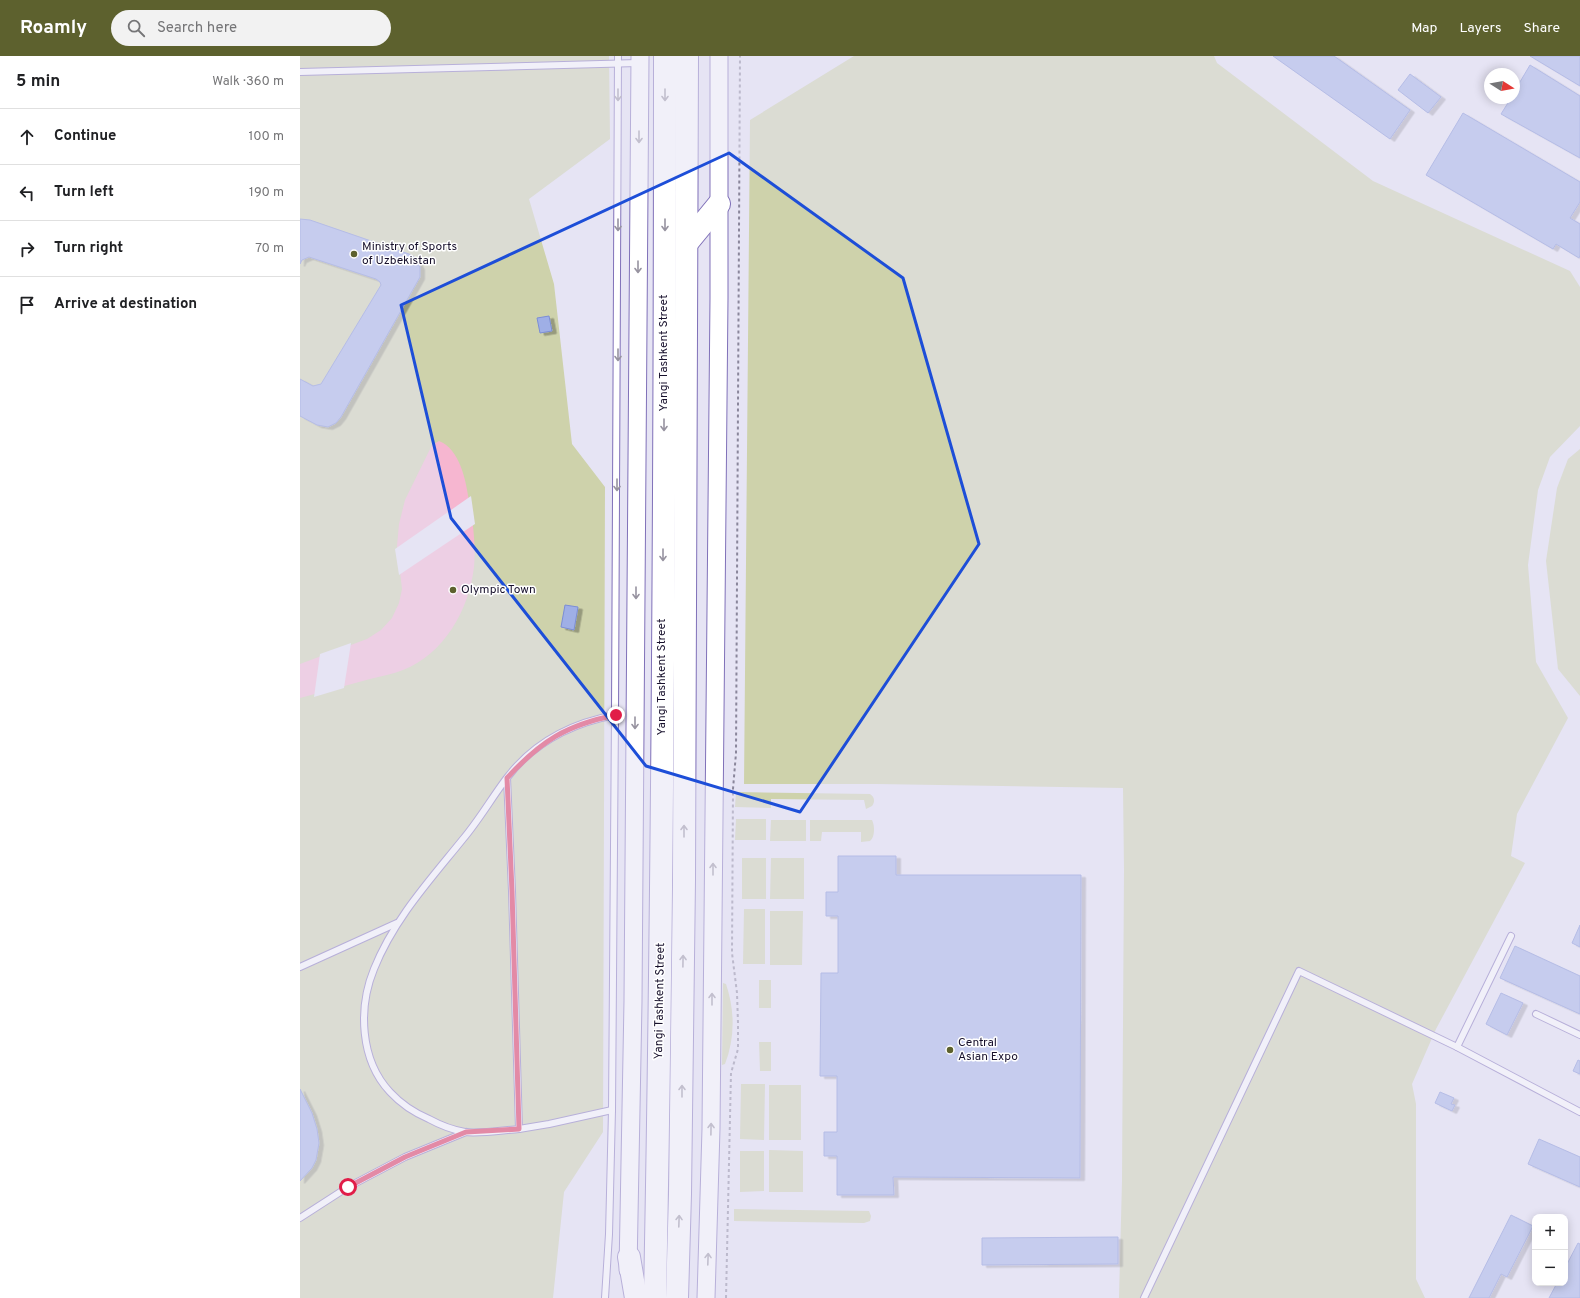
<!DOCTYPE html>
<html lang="en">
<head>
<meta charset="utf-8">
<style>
	body { margin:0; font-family:Overpass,sans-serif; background:#f2f2f2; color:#202124 }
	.controls { position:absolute; right:12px; bottom:12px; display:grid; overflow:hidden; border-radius:8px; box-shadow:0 2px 10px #0003 }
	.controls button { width:36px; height:36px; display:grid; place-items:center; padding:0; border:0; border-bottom:1px solid #e0e0e0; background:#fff; color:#202124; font:20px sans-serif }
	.compass { position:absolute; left:1184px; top:12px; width:36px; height:36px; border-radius:50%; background:#fff; box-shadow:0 2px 10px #0003; rotate:101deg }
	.stop { position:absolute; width:12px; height:12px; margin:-9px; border:3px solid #e11d48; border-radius:50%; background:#fff }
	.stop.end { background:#e11d48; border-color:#fff; box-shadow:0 1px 4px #0008 }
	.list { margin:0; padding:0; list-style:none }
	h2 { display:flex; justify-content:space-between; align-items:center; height:52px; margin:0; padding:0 16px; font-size:17px }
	h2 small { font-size:13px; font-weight:400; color:#757577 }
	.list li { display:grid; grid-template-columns:26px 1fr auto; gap:12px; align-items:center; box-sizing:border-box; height:56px; padding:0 16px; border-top:1px solid #e0e0e0 }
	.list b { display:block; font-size:15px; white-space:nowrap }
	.list em { font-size:13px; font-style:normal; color:#757577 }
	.icon { flex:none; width:22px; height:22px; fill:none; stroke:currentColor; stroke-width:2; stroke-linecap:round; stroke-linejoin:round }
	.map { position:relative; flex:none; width:1280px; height:1242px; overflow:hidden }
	header { display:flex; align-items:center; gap:24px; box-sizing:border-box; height:56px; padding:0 20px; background:#5d612e; color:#fff }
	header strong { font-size:19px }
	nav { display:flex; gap:22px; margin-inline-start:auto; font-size:14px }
	.search { width:280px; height:36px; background:#f2f2f2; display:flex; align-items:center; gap:10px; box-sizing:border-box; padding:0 14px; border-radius:22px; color:#757577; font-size:15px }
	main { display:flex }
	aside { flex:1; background:#fff }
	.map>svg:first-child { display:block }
	.green { fill:#ced2ab }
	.water { fill:#f6b6d0 }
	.pier { fill:#e6e4f4 }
	.building { fill:#9fafe6; stroke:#7b8dd5; filter:url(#shadow) }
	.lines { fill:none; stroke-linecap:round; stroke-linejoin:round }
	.lane-casing { stroke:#8071b9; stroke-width:8 }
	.secondary-casing { stroke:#8071b9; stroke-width:19 }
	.highway-casing { stroke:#8071b9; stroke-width:24 }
	.path { stroke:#8a869b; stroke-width:2; stroke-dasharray:3 3; stroke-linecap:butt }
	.lane { stroke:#fff; stroke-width:6 }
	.secondary { stroke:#fff; stroke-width:17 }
	.highway { stroke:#fff; stroke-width:22 }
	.oneway { stroke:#9793a0 }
	.route { stroke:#e11d48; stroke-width:5 }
	.marked { fill:none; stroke:#1d4ed8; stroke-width:3; stroke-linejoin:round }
	.poi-dot { fill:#5d612e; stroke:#fff; stroke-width:1.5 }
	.labels { text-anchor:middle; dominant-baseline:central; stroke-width:3; stroke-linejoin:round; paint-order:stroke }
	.poi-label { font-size:12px; fill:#17102c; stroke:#fff; text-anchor:start }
	.street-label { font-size:12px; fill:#17102c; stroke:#fff }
</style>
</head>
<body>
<header>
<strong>Roamly</strong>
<div class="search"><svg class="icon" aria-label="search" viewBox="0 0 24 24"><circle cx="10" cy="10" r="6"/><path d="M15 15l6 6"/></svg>Search here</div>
<nav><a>Map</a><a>Layers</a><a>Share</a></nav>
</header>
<main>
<aside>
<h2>5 min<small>Walk · 360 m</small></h2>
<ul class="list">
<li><svg class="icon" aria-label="ahead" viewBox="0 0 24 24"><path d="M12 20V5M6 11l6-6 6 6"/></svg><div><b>Continue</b></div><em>100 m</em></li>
<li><svg class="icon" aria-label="left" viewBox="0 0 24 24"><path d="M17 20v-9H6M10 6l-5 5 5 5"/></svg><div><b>Turn left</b></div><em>190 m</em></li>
<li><svg class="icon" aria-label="right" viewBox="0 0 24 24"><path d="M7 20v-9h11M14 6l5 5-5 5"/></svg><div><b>Turn right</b></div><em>70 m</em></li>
<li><svg class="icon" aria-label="arrive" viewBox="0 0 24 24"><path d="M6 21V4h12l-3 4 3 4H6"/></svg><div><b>Arrive at destination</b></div></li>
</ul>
</aside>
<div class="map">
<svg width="1280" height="1242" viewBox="0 0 1280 1242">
	<defs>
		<filter id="shadow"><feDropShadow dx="4.5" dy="2.5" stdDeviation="0" flood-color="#0004"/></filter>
	</defs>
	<rect width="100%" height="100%" fill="#e6e4f4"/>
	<g class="green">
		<path d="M0,0H309L310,83L229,143L254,228L272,388L305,431L303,1076L264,1136L253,1242H0Z"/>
		<path d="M554,0H914L917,7L1073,125L1270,215L1280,231V370L1250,401L1238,434L1228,509L1236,606L1268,662L1217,758L1211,800L1225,807L1136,973L1112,1028L1116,1048V1223L1125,1242H819L822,1125L824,814L823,732L577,728H444L450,64Z"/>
		<path d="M1280,393V640L1258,613L1246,505L1257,432L1268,403Z"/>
		<path d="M436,736L570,738C575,741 575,746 572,750L566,753L564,744L471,743V752L435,751Z"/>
		<path d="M436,763H466V784H435Z"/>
		<path d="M471,764H506V785H470Z"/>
		<path d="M510,764H572C575,770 575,781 570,785L561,786V776H522L521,785H510Z"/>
		<rect x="442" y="802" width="24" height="41"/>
		<path d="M471,802H504V843H470Z"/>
		<path d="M444,853H465V908H443Z"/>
		<path d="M470,855H503L502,909H470Z"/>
		<rect x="459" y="924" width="12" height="28"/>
		<path d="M423,927L426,928C435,955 435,982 425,1008L422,1009Z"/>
		<path d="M459,986H471V1015H460Z"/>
		<path d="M441,1028H465L464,1084L440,1083Z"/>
		<rect x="469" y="1029" width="32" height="55"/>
		<path d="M469,1094L503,1095V1136H469Z"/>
		<path d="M440,1095H464V1135L440,1136Z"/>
		<path d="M434,1153L569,1155L571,1160L570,1165L564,1167L434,1165Z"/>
	</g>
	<path class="water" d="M139,385C160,393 166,425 169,445C173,466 176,489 174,511C169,554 144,598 103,614C93,618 81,620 70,623C47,629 23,636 0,642V608L67,583L81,574L92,562L99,547L102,533L97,490L99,468L105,444L132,389Z"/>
	<g class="pier">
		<path d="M171,440L175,468L99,519L95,493Z"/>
		<path d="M51,587L44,632L14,641L20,598Z"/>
	</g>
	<g class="building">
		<path d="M973,0H1034L1110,54L1090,83Z"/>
		<path d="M1230,0H1280V30Z"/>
		<path d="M1230,9L1280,40V102L1201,58L1211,42H1214V36Z"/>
		<path d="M1110,18L1141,41L1128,57L1098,34Z"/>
		<path d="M1163,57L1280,126V146L1270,162L1280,168V199L1279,202L1256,188L1253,193L1126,119Z"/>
		<path d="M0,163L10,164L109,198L114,201L120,211V221L41,361L36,367L28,371L17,369L0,360V323L13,330L21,328L81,229L80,226L76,223L9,201L2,204L0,208Z"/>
		<path d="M249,260L252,275L240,277L237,262Z"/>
		<path d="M265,549L278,551L274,574L261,571Z"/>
		<path d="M538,800H596V819H781L780,1122L593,1121L594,1139H537V1100H524V1076H537V1020H520L521,917H538V860H526V836H538Z"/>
		<path d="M1280,869V891L1272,887Z"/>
		<path d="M1215,890L1280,920V958L1200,922Z"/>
		<path d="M1201,937L1223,947L1207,979L1186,968Z"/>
		<path d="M1278,1004L1280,1005V1018L1273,1015Z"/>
		<path d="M0,1033L12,1057L17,1073L19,1087L16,1104L12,1112L0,1125Z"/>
		<path d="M1140,1036L1154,1042L1151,1048L1155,1049L1152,1055L1135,1047Z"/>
		<path d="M1239,1083L1280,1101V1131L1228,1108Z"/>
		<path d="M1211,1159L1233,1170L1207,1221L1201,1218L1189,1242H1169Z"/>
		<path d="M818,1181V1208L682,1209V1182Z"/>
		<path d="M1278,1187L1280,1188V1242H1249L1257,1227H1265V1212Z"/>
	</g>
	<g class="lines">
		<g class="lane-casing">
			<g id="lane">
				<path d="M0,16L338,7"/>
				<path d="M207,722L212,835L219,1073C205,1074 178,1078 165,1076C153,1074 140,1069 129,1063C115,1057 101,1048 90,1036C60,1004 58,952 74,913C94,863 130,824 163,783C179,764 191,743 206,723C233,687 272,667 315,659"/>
				<path d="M1211,880L1157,991L1280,1056"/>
				<path d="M0,911L97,867"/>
				<path d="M1236,958L1280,979"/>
				<path d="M219,1073L249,1068L312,1054"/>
				<path d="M0,1162L48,1131L105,1101L166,1076"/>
				<path d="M305,1242L309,1178L312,1054L315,659L318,0"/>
				<path d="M844,1242L999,915L1157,991"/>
			</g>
		</g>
		<g class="secondary-casing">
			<g id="secondary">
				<path d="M328,1214L333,945L340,0"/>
				<path d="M406,1242L411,1073L419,242V0"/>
			</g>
		</g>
		<g class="highway-casing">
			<g id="highway">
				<path d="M387,187L419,148"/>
				<path d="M329,1201L336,1242"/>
				<path d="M355,1242C363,828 365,414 365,0"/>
				<path d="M377,1242L380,1138L384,824L387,0"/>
			</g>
		</g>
		<path class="path" d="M426,1242L431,1017L438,993V967L437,937L432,897L433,733L436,697L440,0"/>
		<use href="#lane" class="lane"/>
		<use href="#secondary" class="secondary"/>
		<use href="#highway" class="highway"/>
	</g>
	<defs><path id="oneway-shaft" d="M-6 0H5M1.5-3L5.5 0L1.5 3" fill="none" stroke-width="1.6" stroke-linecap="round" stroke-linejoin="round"/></defs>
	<g class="oneway">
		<use href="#oneway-shaft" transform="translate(318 39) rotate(90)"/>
		<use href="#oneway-shaft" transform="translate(365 39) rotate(90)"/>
		<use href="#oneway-shaft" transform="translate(339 81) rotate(90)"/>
		<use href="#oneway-shaft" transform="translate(318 169) rotate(90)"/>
		<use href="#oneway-shaft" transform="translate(365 169) rotate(90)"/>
		<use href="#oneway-shaft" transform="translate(338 211) rotate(90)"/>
		<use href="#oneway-shaft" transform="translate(318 299) rotate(90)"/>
		<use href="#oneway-shaft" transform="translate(364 369) rotate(90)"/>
		<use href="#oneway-shaft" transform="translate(317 429) rotate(90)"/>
		<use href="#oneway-shaft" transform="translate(363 499) rotate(90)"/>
		<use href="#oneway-shaft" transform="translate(336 537) rotate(90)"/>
		<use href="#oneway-shaft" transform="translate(335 667) rotate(90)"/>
		<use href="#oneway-shaft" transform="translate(384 775) rotate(-90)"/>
		<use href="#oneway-shaft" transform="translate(413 813) rotate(-90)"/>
		<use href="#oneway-shaft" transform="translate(383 905) rotate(-89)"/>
		<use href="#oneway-shaft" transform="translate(412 943) rotate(-90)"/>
		<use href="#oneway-shaft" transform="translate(382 1035) rotate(-90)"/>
		<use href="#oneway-shaft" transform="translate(411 1073) rotate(-89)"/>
		<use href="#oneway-shaft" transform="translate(379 1165) rotate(-88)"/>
		<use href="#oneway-shaft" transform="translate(408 1203) rotate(-88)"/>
	</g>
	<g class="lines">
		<path class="route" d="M48,1131L105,1101L166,1076L219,1073L212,835L207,722C241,685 266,669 316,659"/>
	</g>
	<path d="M0 0H1280V1242H0ZM429,97L603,222L679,488L500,756L346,710L151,462L101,249Z" fill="#e6e4f4" fill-opacity=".55" fill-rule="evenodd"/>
	<path class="marked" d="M429,97L603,222L679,488L500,756L346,710L151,462L101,249Z"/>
	<g class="poi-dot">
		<circle cx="54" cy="198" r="4"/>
		<circle cx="153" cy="534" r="4"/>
		<circle cx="650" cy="994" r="4"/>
	</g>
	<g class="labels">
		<g class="poi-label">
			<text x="62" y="191">Ministry of Sports<tspan x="62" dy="14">of Uzbekistan</tspan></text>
			<text x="161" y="534">Olympic Town</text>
			<text x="658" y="987">Central<tspan x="658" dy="14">Asian Expo</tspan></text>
		</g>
		<g class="street-label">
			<text transform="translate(364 297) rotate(-90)">Yangi Tashkent Street</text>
			<text transform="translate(362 621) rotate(-90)">Yangi Tashkent Street</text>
			<text transform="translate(360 945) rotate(-89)">Yangi Tashkent Street</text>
		</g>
	</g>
</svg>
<div class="controls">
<button>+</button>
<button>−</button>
</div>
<svg class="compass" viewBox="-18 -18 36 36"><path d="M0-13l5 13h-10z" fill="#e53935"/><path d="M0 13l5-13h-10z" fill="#757577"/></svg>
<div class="stop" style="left:48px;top:1131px"></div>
<div class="stop end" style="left:316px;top:659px"></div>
</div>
</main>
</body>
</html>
